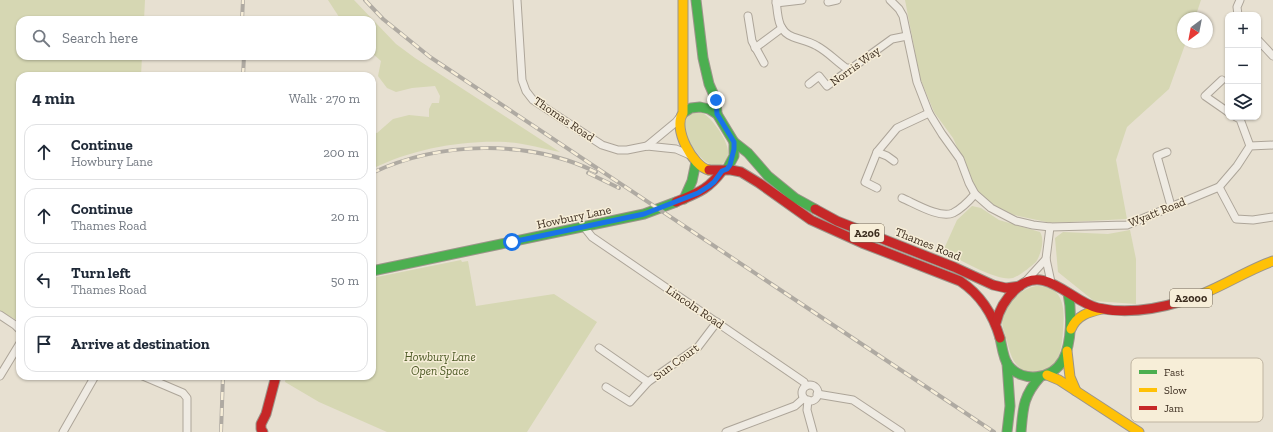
<!DOCTYPE html>
<html lang="en">
<head>
<meta charset="utf-8">
<style>
	body { margin:0; font-family:"Zilla Slab",serif; background:#f6f6f7; color:#1f2937 }
	.controls { position:absolute; right:12px; top:12px; display:grid; overflow:hidden; border-radius:8px; box-shadow:0 1px 3px #0004 }
	.controls button { width:36px; height:36px; display:grid; place-items:center; padding:0; border:0; border-bottom:1px solid #e0e1e3; background:#fff; color:#1f2937; font:20px sans-serif }
	.compass { position:absolute; left:1177px; top:12px; width:36px; height:36px; border-radius:50%; background:#fff; box-shadow:0 1px 3px #0004; rotate:212deg }
	.stop { position:absolute; width:12px; height:12px; margin:-9px; border:3px solid #1a73e8; border-radius:50%; background:#fff }
	.stop.end { background:#1a73e8; border-color:#fff; box-shadow:0 1px 4px #0008 }
	.list { margin:0; padding:0; list-style:none }
	h2 { display:flex; justify-content:space-between; align-items:center; height:52px; margin:0; padding:0 16px; font-size:17px }
	h2 small { font-size:13px; font-weight:400; color:#747a83 }
	.list li { display:grid; grid-template-columns:26px 1fr auto; gap:12px; align-items:center; box-sizing:border-box; height:56px; margin:0 8px 8px; padding:0 8px; border:1px solid #e0e1e3; border-radius:12px }
	.list b { display:block; font-size:15px; white-space:nowrap }
	.list p { margin:0; font-size:13px; white-space:nowrap; color:#747a83 }
	.list em { font-size:13px; font-style:normal; color:#747a83 }
	.icon { flex:none; width:22px; height:22px; fill:none; stroke:currentColor; stroke-width:2; stroke-linecap:round; stroke-linejoin:round }
	.map { position:relative; flex:none; width:1273px; height:432px; overflow:hidden }
	.search { position:absolute; background:#fff; box-shadow:0 1px 3px #0004; left:16px; top:16px; width:360px; height:44px; display:flex; align-items:center; gap:10px; box-sizing:border-box; padding:0 14px; border-radius:12px; color:#747a83; font-size:15px }
	.panel { position:absolute; background:#fff; box-shadow:0 1px 3px #0004; left:16px; top:72px; width:360px; height:308px; border-radius:12px }
	.map>svg:first-child { display:block }
	.green { fill:#d6d7b3 }
	.lines { fill:none; stroke-linecap:round; stroke-linejoin:round }
	.street-casing { stroke:#ada599; stroke-width:9 }
	.fast-casing { stroke:#9c958a; stroke-width:11 }
	.slow-casing { stroke:#9c958a; stroke-width:11 }
	.jam-casing { stroke:#9c958a; stroke-width:11 }
	.street { stroke:#efebe3; stroke-width:7 }
	.fast { stroke:#4caf50; stroke-width:9 }
	.slow { stroke:#ffc107; stroke-width:9 }
	.jam { stroke:#c62828; stroke-width:9 }
	.rail-casing { stroke:#afaaa2; stroke-width:4 }
	.rail { stroke:#f7eed8; stroke-width:2.5; stroke-dasharray:8; stroke-linecap:butt }
	.route { stroke:#1a73e8; stroke-width:5 }
	.labels { text-anchor:middle; dominant-baseline:central; stroke-width:3; stroke-linejoin:round; paint-order:stroke }
	.shield { fill:#f7eed8; stroke:#756857; stroke-width:1 }
	.shield-label { font-size:11px; font-weight:bold; fill:#3d2e20 }
	.street-label { font-size:12px; fill:#3d2e20; stroke:#f7eed8 }
	.park-label { font-size:12px; font-style:italic; fill:#4d5a26; stroke:#f7eed8 }
	.key { fill:#f7eed8; stroke:#bfb4a1; stroke-width:1 }
	.key-label { font-size:11px; fill:#3d2e20 }
</style>
</head>
<body>
<div class="map">
<svg width="1273" height="432" viewBox="0 0 1273 432">
	<rect width="100%" height="100%" fill="#e7e0d1"/>
	<g class="green">
		<path d="M0,0H145L144,20H20V56H142L141,76H20V322L0,311Z"/>
		<path d="M328,0H354L396,44L415,58L560,152C542,148 524,143 506,142C462,140 411,149 372,169V132L377,133L393,119L409,115L429,117V109L432,103H439L440,96L435,86L412,88L396,92L387,88L378,76L381,61L372,53V20H341Z"/>
		<path d="M905,0H1201L1195,18H1183V42H1186L1169,89L1127,127L1116,160L1127,219L1051,223L1014,215L993,205L975,188L953,138L934,112L920,78Z"/>
		<path d="M695,112C699,112 701,112 704,114C714,120 733,147 727,158C713,185 678,134 685,119C687,115 691,114 695,112Z"/>
		<path d="M972,206L981,208L999,220L1040,232C1045,240 1041,254 1036,262C1030,267 1021,275 1013,278C997,282 959,259 943,251L957,220Z"/>
		<path d="M1130,230L1136,259V304L1094,301L1058,272L1055,238L1063,232L1108,234Z"/>
		<path d="M461,260L462,262L468,261L476,306L554,294L597,322L527,432H387L319,402L285,382L286,376H372V278Z"/>
		<path d="M1036,286C1064,285 1065,308 1063,330C1062,347 1060,370 1038,372C1016,374 1011,358 1007,341C1005,335 1002,327 1002,320C1002,303 1021,289 1036,286Z"/>
	</g>
	<g class="lines">
		<g class="street-casing">
			<g id="street">
				<path d="M517,0L522,80L526,91L533,100L602,145L618,150H627L647,146L666,148L676,149L692,156"/>
				<path d="M776,0C778,15 777,31 793,37C801,40 809,41 817,46C828,52 836,61 846,68H852"/>
				<path d="M890,0L899,9L903,16L917,82L929,113L942,134L960,159L969,183L975,194L991,208L1016,221L1033,225L1050,227L1127,225L1219,187L1237,166L1250,146L1273,145"/>
				<path d="M828,2L837,0"/>
				<path d="M776,3L802,0"/>
				<path d="M1238,15L1237,7L1240,0"/>
				<path d="M748,16L752,41L764,63"/>
				<path d="M1258,40L1273,56"/>
				<path d="M755,48L782,28"/>
				<path d="M1222,80L1205,96L1228,112"/>
				<path d="M809,84L819,76L827,86L892,39L907,36"/>
				<path d="M1236,117L1240,119L1250,146"/>
				<path d="M647,146L676,122L680,117"/>
				<path d="M877,152L887,156L894,161"/>
				<path d="M1167,152L1157,156L1171,206"/>
				<path d="M1219,187L1236,219L1253,220L1273,217"/>
				<path d="M877,188L865,182L877,152L897,128L929,113"/>
				<path d="M902,198C914,203 940,219 953,213C961,209 969,201 975,194"/>
				<path d="M584,227L592,237L804,382L806,386"/>
				<path d="M1050,227L1046,259L1051,282"/>
				<path d="M1025,282L1046,259"/>
				<path d="M0,315L15,325L20,330"/>
				<path d="M599,348L648,382"/>
				<path d="M0,376L20,343"/>
				<path d="M143,376L183,393L187,398V432"/>
				<circle cx="810" cy="393" r="8"/>
				<path d="M606,387L630,402L648,382L698,347L717,322"/>
				<path d="M817,394L853,400L901,432"/>
				<path d="M808,400L807,410L813,432"/>
				<path d="M63,432L95,376"/>
				<path d="M726,432L795,406L804,398"/>
			</g>
		</g>
		<g class="fast-casing">
			<g id="fast">
				<path d="M696,0L703,58L709,84L716,100L717,114"/>
				<path d="M683,113L691,108L700,107L709,109L717,114L734,142L748,153L768,176L795,198L815,209"/>
				<path d="M727,169L734,156V142"/>
				<path d="M684,199L692,181L696,162"/>
				<path d="M372,271L644,214L676,202"/>
				<path d="M1000,338C1002,346 1003,358 1008,365C1022,383 1052,380 1063,360C1072,343 1072,312 1068,293"/>
				<path d="M1007,363L1010,406L1007,432"/>
				<path d="M1021,432C1023,408 1023,396 1040,377"/>
			</g>
		</g>
		<g class="slow-casing">
			<g id="slow">
				<path d="M683,0V113C672,128 693,167 709,170"/>
				<path d="M1183,301C1215,292 1242,272 1273,261"/>
				<path d="M1071,329C1077,315 1089,312 1102,309"/>
				<path d="M1067,351L1070,377L1076,391"/>
				<path d="M1047,375L1059,380L1139,432"/>
			</g>
		</g>
		<g class="jam-casing">
			<g id="jam">
				<path d="M709,170H731L741,172L759,183L811,220L862,243L960,281C981,295 993,314 1000,338"/>
				<path d="M676,202C697,193 708,190 722,171"/>
				<path d="M815,209L837,221L954,267L993,285L1006,288L1020,286"/>
				<path d="M996,323C999,309 1005,299 1016,289C1044,262 1071,302 1098,308C1125,314 1157,309 1183,301"/>
				<path d="M263,432L261,429V424L266,414L276,376"/>
			</g>
		</g>
		<use href="#street" class="street"/>
		<use href="#fast" class="fast"/>
		<use href="#slow" class="slow"/>
		<use href="#jam" class="jam"/>
		<g class="rail-casing">
			<g id="rail">
				<path d="M365,0L383,19L430,57L994,432"/>
				<path d="M242,20L243,0"/>
				<path d="M243,76L244,56"/>
				<path d="M372,173C440,141 528,139 596,172"/>
				<path d="M588,173L619,188"/>
				<path d="M221,432L223,376"/>
			</g>
		</g>
		<use href="#rail" class="rail"/>
	</g>
	<g class="lines">
		<path class="route" d="M512,242L644,214L698,193L709,186L714,182L722,171L727,169L730,165L734,149V142L717,114L716,100"/>
	</g>
	<g class="labels">
		<g class="shield">
			<rect x="850" y="224" width="34" height="18" rx="3"/>
			<rect x="1170" y="289" width="42" height="18" rx="3"/>
		</g>
		<g class="shield-label">
			<text x="867" y="233">A206</text>
			<text x="1191" y="298">A2000</text>
		</g>
		<g class="street-label">
			<text transform="translate(855 66) rotate(-36)">Norris Way</text>
			<text transform="translate(564 119) rotate(34)">Thomas Road</text>
			<text transform="translate(1157 212) rotate(-22)">Wyatt Road</text>
			<text transform="translate(574 217) rotate(-12)">Howbury Lane</text>
			<text transform="translate(928 244) rotate(22)">Thames Road</text>
			<text transform="translate(695 307) rotate(34)">Lincoln Road</text>
			<text transform="translate(676 362) rotate(-36)">Sun Court</text>
		</g>
		<g class="park-label">
			<text x="440" y="357">Howbury Lane<tspan x="440" dy="14">Open Space</tspan></text>
		</g>
	</g>
	<rect x="1131" y="358" width="132" height="64" rx="6" class="key"/>
	<rect x="1139" y="370" width="18" height="4" fill="#4caf50"/>
	<rect x="1139" y="388" width="18" height="4" fill="#ffc107"/>
	<rect x="1139" y="406" width="18" height="4" fill="#c62828"/>
	<g class="key-label">
		<text x="1164" y="376">Fast</text>
		<text x="1164" y="394">Slow</text>
		<text x="1164" y="412">Jam</text>
	</g>
</svg>
<div class="controls">
<button>+</button>
<button>−</button>
<button><svg class="icon" aria-label="layers" viewBox="0 0 24 24"><path d="M12 4l9 5-9 5-9-5zM3 14l9 5 9-5"/></svg></button>
</div>
<svg class="compass" viewBox="-18 -18 36 36"><path d="M0-13l5 13h-10z" fill="#e53935"/><path d="M0 13l5-13h-10z" fill="#747a83"/></svg>
<div class="stop" style="left:512px;top:242px"></div>
<div class="stop end" style="left:716px;top:100px"></div>
<div class="search"><svg class="icon" aria-label="search" viewBox="0 0 24 24"><circle cx="10" cy="10" r="6"/><path d="M15 15l6 6"/></svg>Search here</div>
<section class="panel">
<h2>4 min<small>Walk · 270 m</small></h2>
<ul class="list">
<li><svg class="icon" aria-label="ahead" viewBox="0 0 24 24"><path d="M12 20V5M6 11l6-6 6 6"/></svg><div><b>Continue</b><p>Howbury Lane</p></div><em>200 m</em></li>
<li><svg class="icon" aria-label="ahead" viewBox="0 0 24 24"><path d="M12 20V5M6 11l6-6 6 6"/></svg><div><b>Continue</b><p>Thames Road</p></div><em>20 m</em></li>
<li><svg class="icon" aria-label="left" viewBox="0 0 24 24"><path d="M17 20v-9H6M10 6l-5 5 5 5"/></svg><div><b>Turn left</b><p>Thames Road</p></div><em>50 m</em></li>
<li><svg class="icon" aria-label="arrive" viewBox="0 0 24 24"><path d="M6 21V4h12l-3 4 3 4H6"/></svg><div><b>Arrive at destination</b></div></li>
</ul>
</section>
</div>
</body>
</html>
